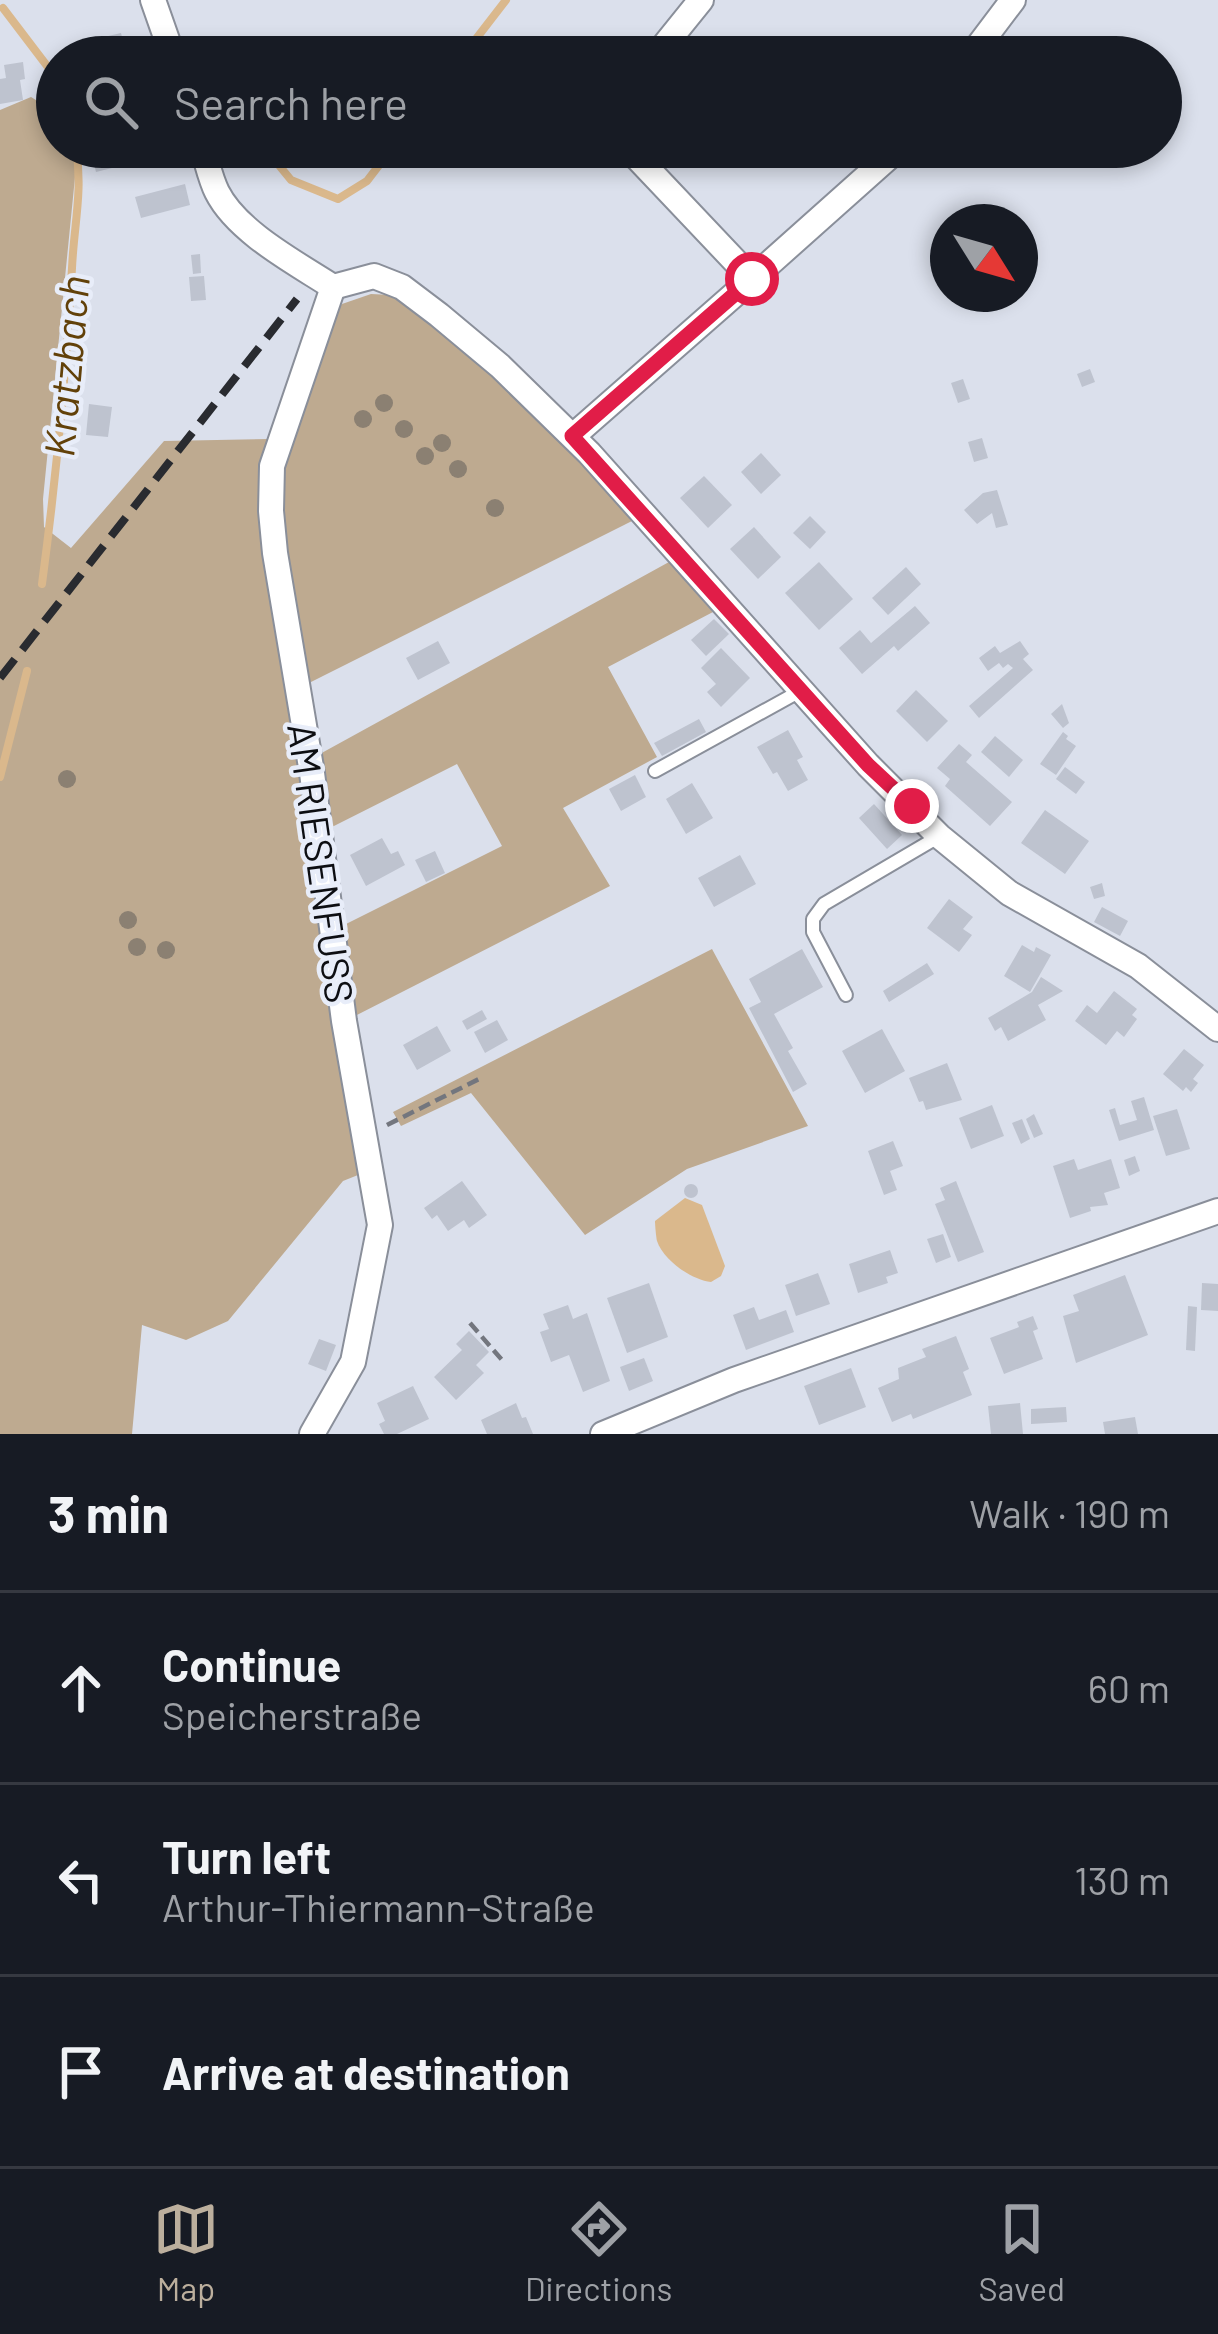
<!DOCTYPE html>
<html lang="en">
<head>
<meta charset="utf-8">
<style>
	body { margin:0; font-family:Barlow,sans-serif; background:#20242c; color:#f1f3f6 }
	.compass { position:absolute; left:930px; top:204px; width:108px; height:108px; border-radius:50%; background:#171b24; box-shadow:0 6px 18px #0003; rotate:127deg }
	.stop { position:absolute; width:36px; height:36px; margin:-27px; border:9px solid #e11d48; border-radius:50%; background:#fff }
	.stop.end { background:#e11d48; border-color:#fff; box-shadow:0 3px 12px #0008 }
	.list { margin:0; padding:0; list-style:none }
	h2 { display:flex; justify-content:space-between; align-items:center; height:156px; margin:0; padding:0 48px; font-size:51px }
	h2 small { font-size:39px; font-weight:400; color:#9ea1a6 }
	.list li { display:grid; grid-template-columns:78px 1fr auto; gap:36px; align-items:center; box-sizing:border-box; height:192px; padding:0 48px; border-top:3px solid #363941 }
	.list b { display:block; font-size:45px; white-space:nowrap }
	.list p { margin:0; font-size:39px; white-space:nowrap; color:#9ea1a6 }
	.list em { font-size:39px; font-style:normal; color:#9ea1a6 }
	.icon { flex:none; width:66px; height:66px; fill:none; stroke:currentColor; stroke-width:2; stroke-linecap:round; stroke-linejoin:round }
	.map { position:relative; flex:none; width:1218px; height:1434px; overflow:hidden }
	.search { position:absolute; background:#171b24; box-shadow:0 6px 18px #0003; left:36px; right:36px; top:36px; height:132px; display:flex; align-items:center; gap:30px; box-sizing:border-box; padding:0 42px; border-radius:66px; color:#9ea1a6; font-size:45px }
	.sheet { height:732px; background:#171b24 }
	nav { display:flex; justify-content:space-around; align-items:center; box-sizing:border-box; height:168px; border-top:3px solid #363941; background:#171b24; font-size:33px; color:#9ea1a6 }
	nav a { display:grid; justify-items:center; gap:6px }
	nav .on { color:#bcaf9d }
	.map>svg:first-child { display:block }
	.green { fill:#beaa90 }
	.water { fill:#dab88c }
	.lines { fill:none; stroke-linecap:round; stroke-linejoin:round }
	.stream { stroke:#dab88c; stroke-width:8 }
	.building { fill:#bec3cf }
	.service-casing { stroke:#8a8f9a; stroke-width:16 }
	.minor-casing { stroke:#8a8f9a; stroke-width:28 }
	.path { stroke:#73767e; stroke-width:4.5; stroke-dasharray:12 6; stroke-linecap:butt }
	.service { stroke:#fff; stroke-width:12 }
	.minor { stroke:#fff; stroke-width:24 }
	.rail { stroke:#292b30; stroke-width:8; stroke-dasharray:24 12; stroke-linecap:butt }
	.tree { fill:#8b8072 }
	.route { stroke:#e11d48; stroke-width:15 }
	.labels { text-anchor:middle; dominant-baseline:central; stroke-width:9; stroke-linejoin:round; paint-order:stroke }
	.street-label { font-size:39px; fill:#0d0e12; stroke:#e8edf9 }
	.water-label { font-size:42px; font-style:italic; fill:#624109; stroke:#e8edf9 }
</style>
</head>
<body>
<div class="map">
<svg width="1218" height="1434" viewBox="0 0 1218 1434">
	<rect width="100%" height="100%" fill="#dbe0ec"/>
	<g class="green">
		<path d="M31,97L57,113V147H78L43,499L44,527L71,548L164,441L269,439L277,611L363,1173L343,1181L228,1321L186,1340L142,1325L132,1434H0V110Z"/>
		<path d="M371,294L391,295L425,318L491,372L578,454L632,521L309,683L283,547L279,474L330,321L342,304Z"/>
		<path d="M669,562L713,612L608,667L657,757L563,808L610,886L351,1018L340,927L502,846L457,764L328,829L318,755Z"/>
		<path d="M712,949L808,1126L687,1169L585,1235L471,1093L401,1126L393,1112Z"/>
	</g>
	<path class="water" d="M685,1198L702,1205L725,1266L721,1276L711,1282C692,1280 664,1261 657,1241C656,1237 655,1225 655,1221Z"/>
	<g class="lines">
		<g class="stream">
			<path d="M3,8L57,79"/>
			<path d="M462,57L506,0"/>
			<path d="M264,147L291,180L338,199L367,181L393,147"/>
			<path d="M42,584C56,479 66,373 72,268C74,224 83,192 76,147"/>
			<path d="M0,777L27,671"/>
		</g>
	</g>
	<g class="building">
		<path d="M121,33L127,57H91L87,41Z"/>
		<path d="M352,39L364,57H334L331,52Z"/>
		<path d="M23,62L25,79L20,80L23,100L0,104V79L6,78L4,65Z"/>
		<path d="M111,147L116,167L96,172L91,151Z"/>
		<path d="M185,184L190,205L141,218L135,197Z"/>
		<path d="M200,254L201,273L193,274L191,255Z"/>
		<path d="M204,276L206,300L191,301L189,277Z"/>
		<path d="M1090,369L1095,382L1082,387L1077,374Z"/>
		<path d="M963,379L970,399L958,403L951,383Z"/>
		<path d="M89,404L112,407L108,437L86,435Z"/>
		<path d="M982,438L988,458L974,462L968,442Z"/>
		<path d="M761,453L781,475L761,494L741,472Z"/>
		<path d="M704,476L732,505L708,528L680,498Z"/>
		<path d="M997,490L1008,525L996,528L992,513L977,524L964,510L983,493Z"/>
		<path d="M810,516L826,532L810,549L793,533Z"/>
		<path d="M754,527L781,557L758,579L730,549Z"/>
		<path d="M819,562L853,599L819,630L785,593Z"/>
		<path d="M906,567L921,584L888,615L872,598Z"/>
		<path d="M915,606L930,623L898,651L894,646L862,674L839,648L860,630L871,643Z"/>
		<path d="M714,619L729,634L706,656L691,640Z"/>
		<path d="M438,641L450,663L418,680L406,658Z"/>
		<path d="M1020,641L1029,654L1023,659L1033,670L979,718L969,706L1013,668L1008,664L1003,668L999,663L988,671L979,658L995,646L1000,653Z"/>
		<path d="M721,648L750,678L721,707L707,692L716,684L701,668Z"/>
		<path d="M916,690L948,721L927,742L896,711Z"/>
		<path d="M1062,704L1069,723L1063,728L1051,714Z"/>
		<path d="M699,719L706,732L662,756L654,743Z"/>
		<path d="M788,730L803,757L797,760L808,780L788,791L777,772L773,774L757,747Z"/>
		<path d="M1063,732L1068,736L1066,739L1076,746L1056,775L1040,764Z"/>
		<path d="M995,736L1023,760L1009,777L981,752Z"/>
		<path d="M959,744L972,755L966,762L1012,802L990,826L945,786L950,779L937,768Z"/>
		<path d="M1065,767L1085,782L1076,794L1056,779Z"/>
		<path d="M635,775L646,797L621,811L609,789Z"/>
		<path d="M692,783L713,818L686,834L666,799Z"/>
		<path d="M874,804L902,835L887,849L859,818Z"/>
		<path d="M1045,810L1089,841L1065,874L1021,843Z"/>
		<path d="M382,838L391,854L398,851L405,865L366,886L350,855Z"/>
		<path d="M435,851L445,873L426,882L415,860Z"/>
		<path d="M740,855L756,884L714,907L698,878Z"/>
		<path d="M1102,883L1105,896L1094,899L1090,887Z"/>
		<path d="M949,899L973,917L963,929L972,935L959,952L927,928Z"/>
		<path d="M1102,907L1128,921L1120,936L1094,922Z"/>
		<path d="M1022,945L1034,952L1036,947L1051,955L1030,992L1004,976Z"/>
		<path d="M802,949L823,987L774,1014L793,1048L788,1051L807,1084L793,1092L749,1008L761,1002L749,979Z"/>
		<path d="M927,963L934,974L889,1002L883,991Z"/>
		<path d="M1041,977L1063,991L1038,1005L1046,1020L1008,1041L1001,1027L995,1031L988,1018L1032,992Z"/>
		<path d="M1114,991L1137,1009L1132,1015L1137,1019L1124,1037L1117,1031L1106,1045L1075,1021L1087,1005L1097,1013Z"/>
		<path d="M482,1010L487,1019L467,1030L462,1021Z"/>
		<path d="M497,1020L508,1040L485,1053L474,1032Z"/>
		<path d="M437,1026L451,1051L417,1070L403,1045Z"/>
		<path d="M882,1029L905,1071L865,1093L842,1051Z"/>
		<path d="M1184,1049L1204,1065L1193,1079L1198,1083L1191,1092L1186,1087L1183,1091L1163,1074Z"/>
		<path d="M947,1063L962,1100L926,1110L923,1101L919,1102L909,1078Z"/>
		<path d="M1144,1097L1154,1130L1119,1141L1109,1110L1115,1108L1120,1125L1137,1120L1131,1101Z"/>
		<path d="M992,1105L1004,1136L971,1149L959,1118Z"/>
		<path d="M1177,1109L1190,1149L1166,1156L1153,1116Z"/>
		<path d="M1034,1114L1043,1134L1034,1138L1026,1119Z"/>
		<path d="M1022,1119L1030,1139L1021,1144L1012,1123Z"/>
		<path d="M893,1141L903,1166L890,1171L897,1190L884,1195L868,1151Z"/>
		<path d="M1135,1156L1140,1171L1129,1176L1124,1160Z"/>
		<path d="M1074,1159L1078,1170L1111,1159L1120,1188L1104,1193L1108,1205L1090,1207L1091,1211L1070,1218L1053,1166Z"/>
		<path d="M462,1181L487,1215L469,1228L464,1220L448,1231L437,1215L432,1219L424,1208Z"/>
		<path d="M956,1181L984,1252L958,1262L935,1204L945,1200L940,1188Z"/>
		<circle cx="691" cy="1191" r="7"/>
		<path d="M943,1234L951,1257L936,1263L927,1239Z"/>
		<path d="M890,1250L898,1273L886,1277L888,1283L858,1293L849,1264Z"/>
		<path d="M818,1273L830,1304L796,1316L785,1285Z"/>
		<path d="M1125,1275L1148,1335L1076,1363L1063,1316L1079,1311L1073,1295Z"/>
		<path d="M649,1283L668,1337L627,1353L607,1298Z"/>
		<path d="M1202,1283L1218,1284V1311L1201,1310Z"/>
		<path d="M568,1305L573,1319L587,1313L610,1381L583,1392L569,1355L551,1362L540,1332L549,1329L543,1314Z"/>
		<path d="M1188,1306L1197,1307L1195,1351L1186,1350Z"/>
		<path d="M754,1307L759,1320L786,1310L794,1332L746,1350L733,1315Z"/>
		<path d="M1033,1316L1038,1329L1033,1331L1043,1359L1004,1374L990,1338L1019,1327L1017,1322Z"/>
		<path d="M469,1331L489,1352L476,1365L484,1373L456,1400L434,1377L462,1350L456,1344Z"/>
		<path d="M956,1336L969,1369L963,1372L972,1395L913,1419L911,1414L892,1422L878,1388L899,1379L898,1368L926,1357L922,1349Z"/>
		<path d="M319,1339L336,1345L326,1371L308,1364Z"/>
		<path d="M644,1358L653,1381L629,1391L620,1367Z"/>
		<path d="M851,1368L866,1407L819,1425L804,1386Z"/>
		<path d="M413,1386L429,1419L397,1434H384L379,1424L385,1421L377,1403Z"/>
		<path d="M516,1403L522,1418L526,1417L533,1434H487L481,1420Z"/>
		<path d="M1020,1403L1023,1434H991L988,1406Z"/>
		<path d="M1066,1407L1067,1422L1031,1424V1409Z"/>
		<path d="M1135,1417L1138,1434H1105L1103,1422Z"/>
	</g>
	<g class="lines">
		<g class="service-casing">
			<g id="service">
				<path d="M655,771L802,690"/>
				<path d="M846,995L813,932V919L824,904L938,837"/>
			</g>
		</g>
		<g class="minor-casing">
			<g id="minor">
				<path d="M153,0L173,57"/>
				<path d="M655,57L701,0"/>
				<path d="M970,57L1013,0"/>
				<path d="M202,147C207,161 210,178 217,192C237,232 296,263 333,287L374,276L402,287L439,315L500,366L589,453L868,765L939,836L1009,893L1138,966L1218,1029"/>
				<path d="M752,279L900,147"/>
				<path d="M573,436L752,279L627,147"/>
				<path d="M312,1434L353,1362L380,1225L344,1021L312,773L275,553L271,511L272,466L333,287"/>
				<path d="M603,1434L734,1380L1218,1211"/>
			</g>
		</g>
		<g class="path">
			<path d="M387,1125L479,1079"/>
			<path d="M470,1323L502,1360"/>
		</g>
		<use href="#service" class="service"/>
		<use href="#minor" class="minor"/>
		<path class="rail" d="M0,678L297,299"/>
	</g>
	<g class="tree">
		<circle cx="384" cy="403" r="9"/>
		<circle cx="363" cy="419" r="9"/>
		<circle cx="404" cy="429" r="9"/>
		<circle cx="442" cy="443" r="9"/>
		<circle cx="425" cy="456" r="9"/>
		<circle cx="458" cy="469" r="9"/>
		<circle cx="495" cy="508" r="9"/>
		<circle cx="67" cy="779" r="9"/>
		<circle cx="128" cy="920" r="9"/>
		<circle cx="137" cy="947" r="9"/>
		<circle cx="166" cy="950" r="9"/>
	</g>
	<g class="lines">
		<path class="route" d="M752,279L572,436L868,765L912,806"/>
	</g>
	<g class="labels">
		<g class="street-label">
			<text transform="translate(322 863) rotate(82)">AM RIESENFUSS</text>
		</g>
		<g class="water-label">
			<text transform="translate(65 366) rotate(-85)">Kratzbach</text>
		</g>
	</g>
</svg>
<svg class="compass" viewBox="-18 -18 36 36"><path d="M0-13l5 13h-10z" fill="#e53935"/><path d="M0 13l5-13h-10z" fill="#9ea1a6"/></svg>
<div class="stop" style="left:752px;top:279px"></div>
<div class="stop end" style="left:912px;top:806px"></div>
<div class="search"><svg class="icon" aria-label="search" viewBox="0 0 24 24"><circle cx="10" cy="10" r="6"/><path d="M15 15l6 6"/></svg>Search here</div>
</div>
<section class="sheet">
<h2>3 min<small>Walk · 190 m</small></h2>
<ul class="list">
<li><svg class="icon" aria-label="ahead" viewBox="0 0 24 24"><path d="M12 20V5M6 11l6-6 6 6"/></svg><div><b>Continue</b><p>Speicherstraße</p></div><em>60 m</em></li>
<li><svg class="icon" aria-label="left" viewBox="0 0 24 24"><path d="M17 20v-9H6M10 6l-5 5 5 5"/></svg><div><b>Turn left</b><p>Arthur-Thiermann-Straße</p></div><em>130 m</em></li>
<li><svg class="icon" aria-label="arrive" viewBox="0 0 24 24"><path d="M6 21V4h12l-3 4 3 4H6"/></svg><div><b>Arrive at destination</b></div></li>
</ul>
</section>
<nav>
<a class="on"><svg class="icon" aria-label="map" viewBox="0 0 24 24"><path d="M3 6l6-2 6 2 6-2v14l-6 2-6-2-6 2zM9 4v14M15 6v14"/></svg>Map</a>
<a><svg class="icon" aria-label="directions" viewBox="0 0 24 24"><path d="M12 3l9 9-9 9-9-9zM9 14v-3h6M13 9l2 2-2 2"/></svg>Directions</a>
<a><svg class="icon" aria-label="saved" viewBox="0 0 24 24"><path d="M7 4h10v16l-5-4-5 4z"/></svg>Saved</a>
</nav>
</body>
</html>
